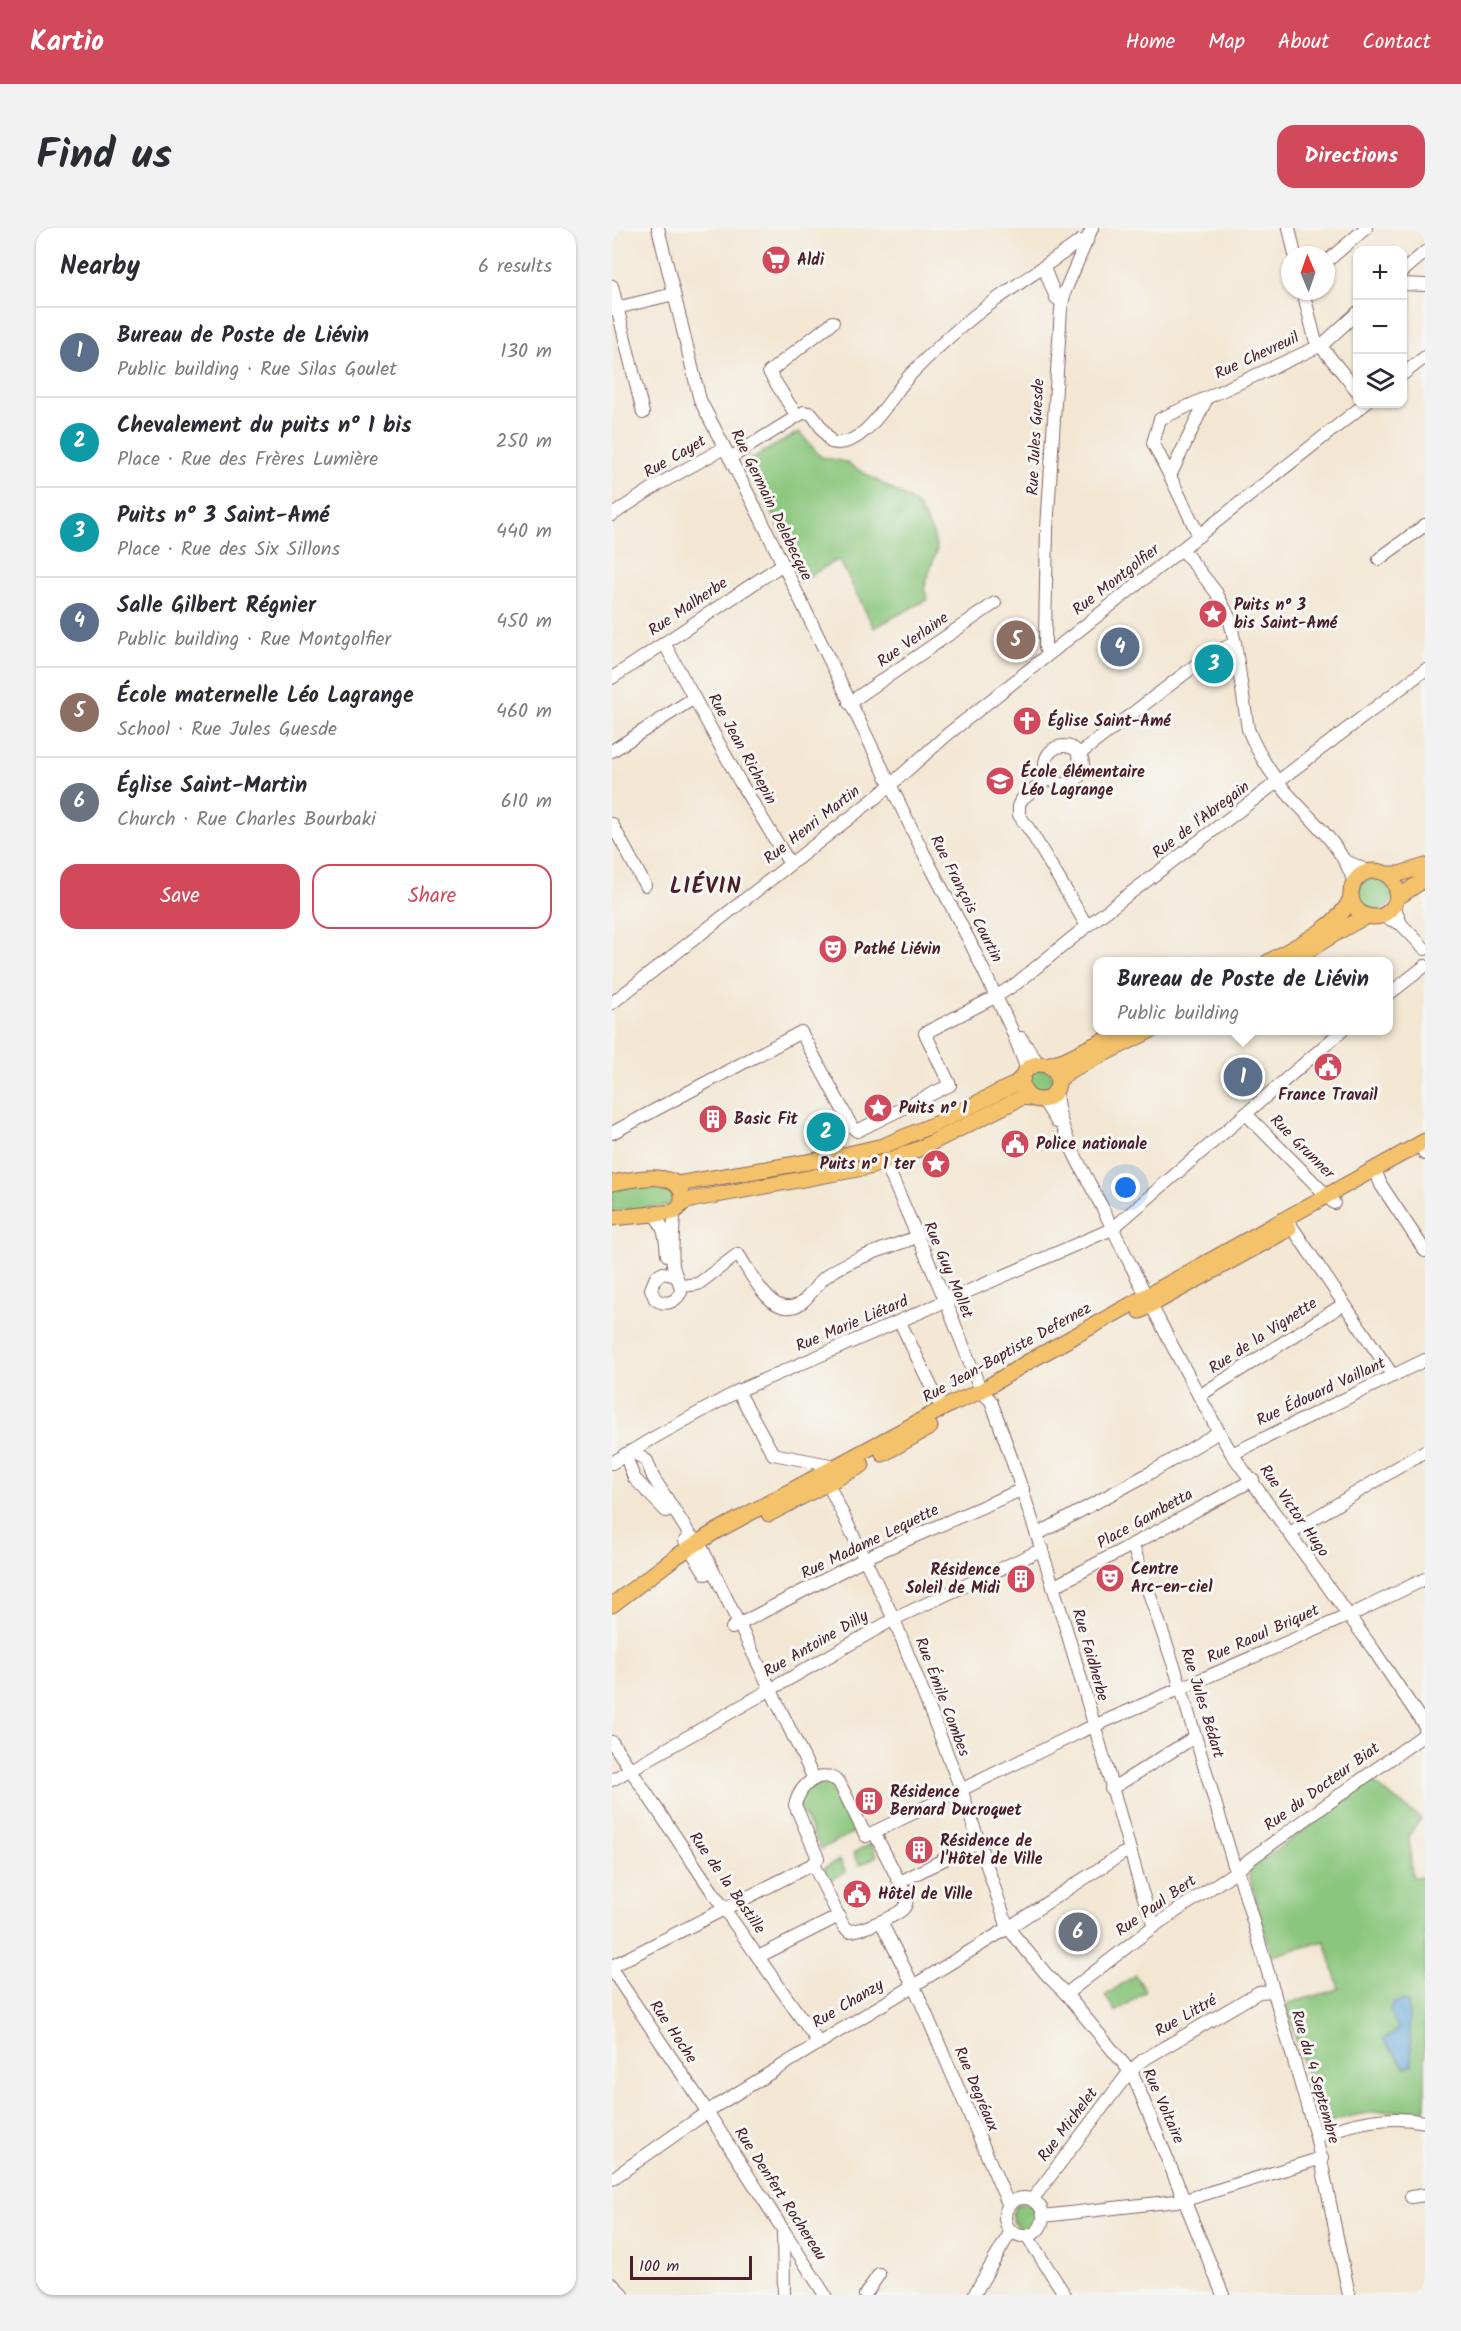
<!DOCTYPE html>
<html lang="en">
<head>
<meta charset="utf-8">
<style>
	body { margin:0; font-family:Kalam,sans-serif; background:#f2f2f3; color:#2b2b33 }
	.controls { position:absolute; right:18px; top:18px; display:grid; overflow:hidden; border-radius:12px; box-shadow:0 2px 4px #0004 }
	.controls button { width:54px; height:54px; display:grid; place-items:center; padding:0; border:0; border-bottom:2px solid #e1e1e2; background:#fff; color:#2b2b33; font:30px sans-serif }
	.compass { position:absolute; left:669px; top:18px; width:54px; height:54px; border-radius:50%; background:#fff; box-shadow:0 2px 4px #0004; rotate:358deg }
	.scale { position:absolute; left:18px; bottom:15px; width:122px; box-sizing:border-box; padding-left:6px; border:3px solid #4a1f2b; border-top:0; font-size:16px; line-height:21px; white-space:nowrap; color:#4a1f2b; -webkit-text-stroke:4px #f6f6f2; paint-order:stroke }
	.you { position:absolute; left:514px; top:960px; width:21px; height:21px; margin:-15px; border:4px solid #fff; border-radius:50%; background:#1a73e8; box-shadow:0 0 0 9px #1a73e833 }
	.badge { display:grid; place-items:center; width:39px; height:39px; border-radius:50%; background:#d1495b; color:#fff; font-size:20px; font-weight:700 }
	.pin { position:absolute; translate:-50% -50%; border:3px solid #fff; box-shadow:0 2px 6px #0006 }
	.popup { position:absolute; left:481px; top:729px; width:300px; height:78px; box-sizing:border-box; display:grid; place-content:center; border-radius:12px; background:#fff; filter:drop-shadow(0 2px 4px #0005); font-size:20px; white-space:nowrap; color:#7c7c81 }
	.popup b { font-size:22px; color:#2b2b33 }
	.popup::after { content:''; position:absolute; left:50%; top:100%; margin-left:-12px; border:12px solid transparent; border-top-color:#fff }
	.list { margin:0; padding:0; list-style:none }
	h2 { display:flex; justify-content:space-between; align-items:center; height:78px; margin:0; padding:0 24px; font-size:26px }
	h2 small { font-size:20px; font-weight:400; color:#7c7c81 }
	.list li { display:grid; grid-template-columns:39px 1fr auto; gap:18px; align-items:center; box-sizing:border-box; height:90px; padding:0 24px; border-top:2px solid #e1e1e2 }
	.list b { display:block; font-size:22px; white-space:nowrap }
	.list p { margin:0; font-size:20px; white-space:nowrap; color:#7c7c81 }
	.list em { font-size:20px; font-style:normal; color:#7c7c81 }
	.actions { display:flex; gap:12px; padding:18px 24px }
	.actions a { flex:1; padding:14px 0; border:2px solid #d1495b; border-radius:18px; text-align:center; font-size:21px; color:#d1495b }
	.actions .main { background:#d1495b; color:#fff }
	.icon { flex:none; width:33px; height:33px; fill:none; stroke:currentColor; stroke-width:2; stroke-linecap:round; stroke-linejoin:round }
	.map { position:relative; flex:none; width:813px; height:2067px; overflow:hidden; border-radius:18px }
	header { display:flex; align-items:center; gap:36px; box-sizing:border-box; height:84px; padding:0 30px; background:#d1495b; color:#fff }
	header strong { font-size:28px }
	nav { display:flex; gap:33px; margin-inline-start:auto; font-size:21px }
	.intro { display:flex; align-items:center; justify-content:space-between; box-sizing:border-box; height:144px; padding:0 36px }
	h1 { margin:0; font-size:42px }
	.button { padding:15px 27px; border-radius:18px; background:#d1495b; color:#fff; font-size:21px; font-weight:700 }
	main { display:flex; gap:36px; padding:0 36px }
	aside { flex:1; background:#fff; border-radius:18px; box-shadow:0 2px 4px #0004 }
	.map>svg:first-child { display:block }
	.green { fill:#8ac67b; stroke:#6a7253; stroke-width:1.5 }
	.water { fill:#67a8da; stroke:#586482; stroke-width:1.5 }
	.lines { fill:none; stroke-linecap:round; stroke-linejoin:round }
	.minor-casing { stroke:#856566; stroke-width:14 }
	.major-casing { stroke:#856566; stroke-width:17 }
	.minor { stroke:#fff; stroke-width:12 }
	.major { stroke:#f3c26a; stroke-width:15 }
	.labels { text-anchor:middle; dominant-baseline:central; stroke-width:6; stroke-linejoin:round; paint-order:stroke }
	.poi-label { font-size:16px; font-weight:bold; fill:#4a1f2b; stroke:#f6f6f2; text-anchor:start }
	.street-label { font-size:16px; fill:#4a1f2b; stroke:#f6f6f2 }
	.district-label { font-size:22px; font-weight:bold; letter-spacing:1.5px; fill:#4a1f2b; stroke:#f6f6f2 }
</style>
</head>
<body>
<header>
<strong>Kartio</strong>
<nav><a>Home</a><a>Map</a><a>About</a><a>Contact</a></nav>
</header>
<div class="intro"><h1>Find us</h1><a class="button">Directions</a></div>
<main>
<aside>
<h2>Nearby<small>6 results</small></h2>
<ul class="list">
<li><span class="badge" style="background:#5c6f8a">1</span><div><b>Bureau de Poste de Liévin</b><p>Public building · Rue Silas Goulet</p></div><em>130 m</em></li>
<li><span class="badge" style="background:#0f9aa8">2</span><div><b>Chevalement du puits n° 1 bis</b><p>Place · Rue des Frères Lumière</p></div><em>250 m</em></li>
<li><span class="badge" style="background:#0f9aa8">3</span><div><b>Puits n° 3 Saint-Amé</b><p>Place · Rue des Six Sillons</p></div><em>440 m</em></li>
<li><span class="badge" style="background:#5c6f8a">4</span><div><b>Salle Gilbert Régnier</b><p>Public building · Rue Montgolfier</p></div><em>450 m</em></li>
<li><span class="badge" style="background:#8d6e63">5</span><div><b>École maternelle Léo Lagrange</b><p>School · Rue Jules Guesde</p></div><em>460 m</em></li>
<li><span class="badge" style="background:#6b7280">6</span><div><b>Église Saint-Martin</b><p>Church · Rue Charles Bourbaki</p></div><em>610 m</em></li>
</ul>
<div class="actions"><a class="main">Save</a><a>Share</a></div>
</aside>
<div class="map">
<svg width="813" height="2067" viewBox="0 0 813 2067">
	<rect width="100%" height="100%" fill="#f6f6f2"/>
	<filter id="ink" filterUnits="userSpaceOnUse"><feTurbulence type="fractalNoise" baseFrequency=".0167" numOctaves="2"/><feDisplacementMap in="SourceGraphic" scale="12" xChannelSelector="R" yChannelSelector="G"/><feConvolveMatrix kernelMatrix="1 2 1 2 8 2 1 2 1" color-interpolation-filters="sRGB"/></filter>
	<filter id="wash" filterUnits="userSpaceOnUse"><feTurbulence type="fractalNoise" baseFrequency=".008" numOctaves="4" result="noise"/><feDisplacementMap in="SourceGraphic" scale="24" xChannelSelector="R" yChannelSelector="G"/><feGaussianBlur stdDeviation="1.35" result="paint"/><feColorMatrix in="noise" values="0 0 0 0 0 0 0 0 0 0 0 0 0 0 0 0 0 1.4 0 .05"/><feComposite in="paint" operator="in"/></filter>
	<g filter="url(#wash)">
		<rect width="100%" height="100%" fill="#f3e7d3"/>
		<g class="green">
			<path d="M187,204L209,229L233,234L297,271L307,280L321,306L325,321L312,361L316,371L262,400L228,333H223L194,350L133,234Z"/>
			<circle cx="764" cy="666" r="17"/>
			<circle cx="428" cy="853" r="13"/>
			<path d="M46,956L50,964L61,961L63,971L59,977L0,984V961Z"/>
			<path d="M764,1550L765,1551L762,1555L809,1591L797,1607L800,1649H813V1887C779,1878 747,1885 714,1895L708,1892L674,1776L727,1761L713,1713L660,1728L637,1649L638,1641Z"/>
			<path d="M208,1555L223,1559L246,1602L209,1621L186,1576L192,1563Z"/>
			<path d="M259,1616L265,1628L248,1637L241,1625Z"/>
			<path d="M228,1632L234,1644L216,1653L210,1641Z"/>
			<path d="M523,1747L534,1763L504,1784L493,1768Z"/>
			<circle cx="413" cy="1988" r="13"/>
		</g>
		<path class="water" d="M791,1773L796,1775L800,1837L793,1839L771,1811L780,1807L786,1800L778,1782L781,1775Z"/>
	</g>
	<g filter="url(#ink)">
		<g class="lines">
			<g class="minor-casing">
				<g id="minor">
					<path d="M46,0L88,172L147,287L311,624L358,714L399,800L413,836V842"/>
					<path d="M677,0L683,27"/>
					<path d="M714,34L754,0"/>
					<path d="M432,40L444,70L450,74"/>
					<path d="M790,44L813,24"/>
					<path d="M790,56L813,57"/>
					<path d="M0,58L31,185"/>
					<path d="M691,63L703,111L746,164"/>
					<path d="M0,81L62,66"/>
					<path d="M790,147L813,129"/>
					<path d="M595,170L558,248L541,215L548,191L710,117L746,84"/>
					<path d="M184,187L157,144L221,94"/>
					<path d="M118,230L192,184L200,186L219,214C253,223 280,165 299,146C325,119 355,92 385,71C413,51 441,33 468,13H475"/>
					<path d="M558,248L587,308"/>
					<path d="M0,287L47,256L112,220"/>
					<path d="M570,321L604,364L617,389L623,415L636,501C645,524 659,546 675,565C700,593 731,618 742,655"/>
					<path d="M767,331L813,297"/>
					<path d="M52,415L128,554L178,636"/>
					<path d="M437,425L433,420V410L435,301L449,81L453,63L480,0"/>
					<path d="M0,450L171,336"/>
					<path d="M237,475L383,375"/>
					<circle cx="452" cy="537" r="19"/>
					<path d="M0,523L82,470"/>
					<path d="M466,527L597,427L623,415"/>
					<path d="M438,549L411,570L407,576V587L419,604L475,698"/>
					<path d="M0,596L33,657"/>
					<path d="M734,633L758,644"/>
					<path d="M782,677L789,696"/>
					<path d="M770,688L789,696L813,721"/>
					<path d="M777,766L813,738"/>
					<path d="M0,775L267,567L336,506L753,176"/>
					<path d="M409,810L426,835"/>
					<path d="M444,863C446,907 474,946 493,985C529,1059 567,1132 607,1204L620,1226L761,1421L813,1498"/>
					<path d="M427,872L433,875L445,894"/>
					<path d="M634,886L722,975"/>
					<path d="M0,905L189,804L240,899L245,903L338,857L313,805L385,768L405,755L475,698L813,442"/>
					<path d="M812,924L813,926"/>
					<path d="M273,934L332,1069L369,1163L379,1173C438,1334 483,1500 530,1664L542,1698"/>
					<path d="M766,949L769,957L813,1023"/>
					<path d="M62,984C62,1001 59,1020 61,1037C62,1047 69,1054 69,1064C63,1075 53,1078 43,1071L39,1061L44,1049L51,1045L64,1048"/>
					<path d="M42,987C53,998 54,1013 55,1027"/>
					<path d="M680,999L781,1148"/>
					<path d="M69,1058L86,1056L126,1026C136,1041 152,1073 169,1078C191,1085 199,1061 212,1050C231,1033 279,1019 305,1009"/>
					<path d="M288,1094L330,1181"/>
					<path d="M126,1163L161,1226L223,1238"/>
					<path d="M587,1168L732,1076"/>
					<path d="M19,1223L35,1233L41,1249L76,1304L91,1322L202,1551"/>
					<path d="M13,1226L22,1250L54,1283"/>
					<path d="M620,1226L813,1132"/>
					<path d="M0,1235L43,1209L126,1163L500,1001L731,802"/>
					<path d="M216,1256L282,1391L349,1561L396,1700L435,1747L454,1766L521,1847L611,2067"/>
					<path d="M678,1305L813,1223"/>
					<path d="M426,1306L538,1245L607,1204"/>
					<path d="M73,1313L94,1346"/>
					<path d="M521,1318L564,1444L624,1644"/>
					<path d="M441,1359L641,1252"/>
					<path d="M120,1400L262,1326L411,1261"/>
					<path d="M0,1514L108,1675L206,1814"/>
					<path d="M0,1552L282,1391L431,1321"/>
					<path d="M499,1561L583,1509"/>
					<path d="M201,1636L232,1699L237,1703C249,1703 282,1689 291,1681C295,1677 295,1672 294,1667L262,1604"/>
					<path d="M626,1642L704,1908L737,2067"/>
					<path d="M288,1654L366,1614"/>
					<path d="M269,1694L305,1765L397,1978"/>
					<path d="M146,1729L227,1688"/>
					<path d="M0,1738L201,1636L206,1630L183,1577C188,1558 207,1538 227,1554L254,1608L468,1504L747,1383L813,1351"/>
					<path d="M0,1742L89,1874L213,2067"/>
					<path d="M454,1766L542,1698L626,1642L637,1632L809,1509L813,1503"/>
					<path d="M704,1908C741,1895 775,1886 813,1894"/>
					<path d="M0,1951L104,1878L396,1700L510,1626L518,1623"/>
					<path d="M799,1969L813,1967"/>
					<circle cx="412" cy="1989" r="19"/>
					<path d="M420,1972L518,1843L531,1832L647,1764L662,1763"/>
					<path d="M431,1988L573,1972L710,1930"/>
					<path d="M171,2002L172,2067"/>
					<path d="M415,2008L453,2067"/>
					<path d="M0,2056L11,2067"/>
					<path d="M253,2067L267,2046"/>
					<path d="M362,2067L399,2003"/>
				</g>
			</g>
			<g class="major-casing">
				<g id="major">
					<circle cx="762" cy="666" r="23"/>
					<path d="M773,646H787L813,638"/>
					<path d="M785,670L813,651"/>
					<path d="M656,734C682,719 727,699 739,670"/>
					<path d="M678,734C704,719 728,700 756,688"/>
					<circle cx="428" cy="854" r="18"/>
					<path d="M435,837L452,832L513,802"/>
					<path d="M446,853L457,843L540,802"/>
					<path d="M0,955C18,952 66,940 70,967C71,975 68,980 62,984L0,990"/>
					<path d="M65,956L219,930L271,918L323,896L403,856L410,849"/>
					<path d="M70,975L83,971L257,939L273,934L309,920L411,869L419,870"/>
					<path d="M528,1083L677,1001"/>
					<path d="M271,1226L318,1199"/>
					<path d="M157,1286L250,1237"/>
					<path d="M0,1377L65,1328L101,1305L339,1176L369,1163L414,1135L813,913"/>
				</g>
			</g>
			<use href="#minor" class="minor"/>
			<use href="#major" class="major"/>
		</g>
	</g>
	<defs>
		<g id="supermarket-disc" transform="scale(1.5)"><circle r="9.5" fill="#d1495b" stroke="#f6f6f2"/><path d="M-6-5.5h2.5l.6 2H6L4.5 2H-2.5L-4.4-4H-6ZM-1.5 3.2a1.3 1.3 0 1 0 .1 0ZM3 3.2a1.3 1.3 0 1 0 .1 0Z" fill="#fff"/></g>
		<g id="sight-disc" transform="scale(1.5)"><circle r="9.5" fill="#d1495b" stroke="#f6f6f2"/><path d="M0-6L1.8-2.2L6-1.7L2.9 1.2L3.7 5.4L0 3.3L-3.7 5.4L-2.9 1.2L-6-1.7L-1.8-2.2Z" fill="#fff"/></g>
		<g id="church-disc" transform="scale(1.5)"><circle r="9.5" fill="#d1495b" stroke="#f6f6f2"/><path d="M-1.2-6h2.4v3.5h3.3v2.4h-3.3V6h-2.4V-.1h-3.3v-2.4h3.3Z" fill="#fff"/></g>
		<g id="school-disc" transform="scale(1.5)"><circle r="9.5" fill="#d1495b" stroke="#f6f6f2"/><path d="M0-5L7-2L0 1L-7-2ZM-4 1L0 2.5L4 1V4Q0 6-4 4Z" fill="#fff"/></g>
		<g id="theatre-disc" transform="scale(1.5)"><circle r="9.5" fill="#d1495b" stroke="#f6f6f2"/><path d="M-5-5.5Q0-4 5-5.5V0Q5 5 0 6Q-5 5-5 0ZM-3.3-2.5H-1v1.5H-3.3ZM1-2.5H3.3v1.5H1ZM-2.8 1Q0 5.5 2.8 1Z" fill="#fff"/></g>
		<g id="civic-disc" transform="scale(1.5)"><circle r="9.5" fill="#d1495b" stroke="#f6f6f2"/><path d="M-.6-6.5H3V-4.5H.6V-3L4-1V1h2V6H-6V1h2V-1L-.6-3ZM-1.2 2.5V6h2.4V2.5Z" fill="#fff"/></g>
		<g id="building-disc" transform="scale(1.5)"><circle r="9.5" fill="#d1495b" stroke="#f6f6f2"/><path d="M-4-6H4V6H1V3H-1V6H-4ZM-2.5-4.3h1.7v1.8h-1.7ZM.8-4.3h1.7v1.8H.8ZM-2.5-1h1.7V.8h-1.7ZM.8-1h1.7V.8H.8Z" fill="#fff"/></g>
	</defs>
	<g fill-rule="evenodd">
		<use href="#supermarket-disc" x="164" y="32"/>
		<use href="#sight-disc" x="601" y="386"/>
		<use href="#church-disc" x="415" y="493"/>
		<use href="#school-disc" x="388" y="553"/>
		<use href="#theatre-disc" x="221" y="721"/>
		<use href="#civic-disc" x="716" y="839"/>
		<use href="#sight-disc" x="266" y="880"/>
		<use href="#building-disc" x="101" y="891"/>
		<use href="#civic-disc" x="403" y="916"/>
		<use href="#sight-disc" x="324" y="936"/>
		<use href="#theatre-disc" x="498" y="1350"/>
		<use href="#building-disc" x="409" y="1351"/>
		<use href="#building-disc" x="257" y="1573"/>
		<use href="#building-disc" x="307" y="1622"/>
		<use href="#civic-disc" x="245" y="1666"/>
	</g>
	<g class="labels">
		<g class="poi-label">
			<text x="185" y="32">Aldi</text>
			<text x="622" y="377">Puits n° 3<tspan x="622" dy="18">bis Saint-Amé</tspan></text>
			<text x="436" y="493">Église Saint-Amé</text>
			<text x="409" y="544">École élémentaire<tspan x="409" dy="18">Léo Lagrange</tspan></text>
			<text x="242" y="721">Pathé Liévin</text>
			<text x="716" y="867" text-anchor="middle">France Travail</text>
			<text x="287" y="880">Puits n° 1</text>
			<text x="122" y="891">Basic Fit</text>
			<text x="424" y="916">Police nationale</text>
			<text x="303" y="936" text-anchor="end">Puits n° 1 ter</text>
			<text x="519" y="1341">Centre<tspan x="519" dy="18">Arc-en-ciel</tspan></text>
			<text x="388" y="1342" text-anchor="end">Résidence<tspan x="388" dy="18">Soleil de Midi</tspan></text>
			<text x="278" y="1564">Résidence<tspan x="278" dy="18">Bernard Ducroquet</tspan></text>
			<text x="328" y="1613">Résidence de<tspan x="328" dy="18">l'Hôtel de Ville</tspan></text>
			<text x="266" y="1666">Hôtel de Ville</text>
		</g>
		<g class="street-label">
			<text transform="translate(645 128) rotate(-25)">Rue Chevreuil</text>
			<text transform="translate(424 209) rotate(-87)">Rue Jules Guesde</text>
			<text transform="translate(63 229) rotate(-30)">Rue Cayet</text>
			<text transform="translate(159 277) rotate(64)">Rue Germain Delebecque</text>
			<text transform="translate(504 352) rotate(-38)">Rue Montgolfier</text>
			<text transform="translate(76 379) rotate(-34)">Rue Malherbe</text>
			<text transform="translate(301 412) rotate(-35)">Rue Verlaine</text>
			<text transform="translate(130 521) rotate(61)">Rue Jean Richepin</text>
			<text transform="translate(589 592) rotate(-37)">Rue de l'Abregain</text>
			<text transform="translate(200 597) rotate(-38)">Rue Henri Martin</text>
			<text transform="translate(354 671) rotate(63)">Rue François Courtin</text>
			<text transform="translate(690 919) rotate(45)">Rue Grunner</text>
			<text transform="translate(336 1042) rotate(67)">Rue Guy Mollet</text>
			<text transform="translate(240 1096) rotate(-23)">Rue Marie Liétard</text>
			<text transform="translate(651 1108) rotate(-33)">Rue de la Vignette</text>
			<text transform="translate(395 1125) rotate(-29)">Rue Jean-Baptiste Defernez</text>
			<text transform="translate(709 1164) rotate(-25)">Rue Édouard Vaillant</text>
			<text transform="translate(682 1283) rotate(55)">Rue Victor Hugo</text>
			<text transform="translate(533 1291) rotate(-29)">Place Gambetta</text>
			<text transform="translate(258 1314) rotate(-26)">Rue Madame Lequette</text>
			<text transform="translate(651 1406) rotate(-24)">Rue Raoul Briquet</text>
			<text transform="translate(204 1416) rotate(-30)">Rue Antoine Dilly</text>
			<text transform="translate(478 1427) rotate(74)">Rue Faidherbe</text>
			<text transform="translate(330 1469) rotate(69)">Rue Émile Combes</text>
			<text transform="translate(590 1475) rotate(73)">Rue Jules Bédart</text>
			<text transform="translate(710 1559) rotate(-36)">Rue du Docteur Biat</text>
			<text transform="translate(115 1655) rotate(55)">Rue de la Bastille</text>
			<text transform="translate(544 1678) rotate(-35)">Rue Paul Bert</text>
			<text transform="translate(236 1776) rotate(-31)">Rue Chanzy</text>
			<text transform="translate(574 1788) rotate(-30)">Rue Littré</text>
			<text transform="translate(61 1804) rotate(56)">Rue Hoche</text>
			<text transform="translate(703 1849) rotate(74)">Rue du 4 Septembre</text>
			<text transform="translate(364 1861) rotate(67)">Rue Degréaux</text>
			<text transform="translate(551 1878) rotate(66)">Rue Voltaire</text>
			<text transform="translate(456 1897) rotate(-53)">Rue Michelet</text>
			<text transform="translate(168 1966) rotate(57)">Rue Denfert Rochereau</text>
		</g>
		<g class="district-label">
			<text x="94" y="659">LIÉVIN</text>
		</g>
	</g>
</svg>
<div class="controls">
<button>+</button>
<button>−</button>
<button><svg class="icon" aria-label="layers" viewBox="0 0 24 24"><path d="M12 4l9 5-9 5-9-5zM3 14l9 5 9-5"/></svg></button>
</div>
<svg class="compass" viewBox="-18 -18 36 36"><path d="M0-13l5 13h-10z" fill="#e53935"/><path d="M0 13l5-13h-10z" fill="#7c7c81"/></svg>
<div class="scale">100 m</div>
<div class="you"></div>
<div class="pin badge" style="left:631px;top:849px;background:#5c6f8a">1</div>
<div class="popup"><b>Bureau de Poste de Liévin</b>Public building</div>
<div class="pin badge" style="left:214px;top:904px;background:#0f9aa8">2</div>
<div class="pin badge" style="left:602px;top:436px;background:#0f9aa8">3</div>
<div class="pin badge" style="left:508px;top:419px;background:#5c6f8a">4</div>
<div class="pin badge" style="left:404px;top:412px;background:#8d6e63">5</div>
<div class="pin badge" style="left:466px;top:1704px;background:#6b7280">6</div>
</div>
</main>
</body>
</html>
